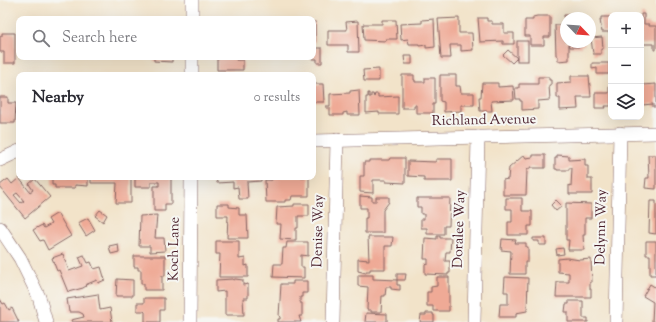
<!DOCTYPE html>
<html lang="en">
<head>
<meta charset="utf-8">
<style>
	body { margin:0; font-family:"Sorts Mill Goudy",serif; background:#f7f7f7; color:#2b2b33 }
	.controls { position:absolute; right:12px; top:12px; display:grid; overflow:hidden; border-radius:8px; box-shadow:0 4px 16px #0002 }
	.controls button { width:36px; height:36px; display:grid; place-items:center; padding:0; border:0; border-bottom:1px solid #e1e1e2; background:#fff; color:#2b2b33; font:20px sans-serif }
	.compass { position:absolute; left:560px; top:12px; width:36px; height:36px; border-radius:50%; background:#fff; box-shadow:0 4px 16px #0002; rotate:115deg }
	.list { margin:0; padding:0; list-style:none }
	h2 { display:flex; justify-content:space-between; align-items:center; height:52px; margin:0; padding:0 16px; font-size:17px }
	h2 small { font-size:13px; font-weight:400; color:#7c7c81 }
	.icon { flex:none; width:22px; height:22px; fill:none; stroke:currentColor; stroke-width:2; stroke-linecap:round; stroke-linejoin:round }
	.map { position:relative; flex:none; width:656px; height:322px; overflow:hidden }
	.search { position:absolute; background:#fff; box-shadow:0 4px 16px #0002; left:16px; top:16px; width:300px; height:44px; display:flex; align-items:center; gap:10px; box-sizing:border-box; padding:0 14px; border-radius:8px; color:#7c7c81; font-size:15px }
	.panel { position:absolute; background:#fff; box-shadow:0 4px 16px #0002; left:16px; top:72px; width:300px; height:108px; border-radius:8px }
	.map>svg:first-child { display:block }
	.building { fill:#efaa96; fill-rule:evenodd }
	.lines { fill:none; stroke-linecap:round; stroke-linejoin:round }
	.street-casing { stroke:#856462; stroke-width:14 }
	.street { stroke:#fff; stroke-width:13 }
	.labels { text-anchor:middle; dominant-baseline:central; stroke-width:4; stroke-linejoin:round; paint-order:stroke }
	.street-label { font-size:14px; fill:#4a1f2b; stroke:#f6f6f2 }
</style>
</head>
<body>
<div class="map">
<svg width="656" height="322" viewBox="0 0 656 322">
	<rect width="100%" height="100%" fill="#f6f6f2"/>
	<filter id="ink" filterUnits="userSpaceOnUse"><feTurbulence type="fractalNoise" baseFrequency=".025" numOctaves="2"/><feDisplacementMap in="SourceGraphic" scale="8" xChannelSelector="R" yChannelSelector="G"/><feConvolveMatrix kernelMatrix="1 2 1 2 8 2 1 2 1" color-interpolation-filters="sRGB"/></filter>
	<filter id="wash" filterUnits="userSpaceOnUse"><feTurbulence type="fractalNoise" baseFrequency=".012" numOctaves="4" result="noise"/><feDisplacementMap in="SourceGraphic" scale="16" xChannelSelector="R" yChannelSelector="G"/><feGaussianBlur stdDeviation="0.9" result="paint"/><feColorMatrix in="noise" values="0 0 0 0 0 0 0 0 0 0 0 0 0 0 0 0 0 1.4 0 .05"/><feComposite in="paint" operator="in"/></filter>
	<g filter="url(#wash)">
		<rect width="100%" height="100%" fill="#f2e3c9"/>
		<g id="blocks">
			<g class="building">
				<path d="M641,14H644V24H649V26H656V50H654V44H641Z"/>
				<path d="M564,15H573L574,18H566V42H584V45H581V47H570L569,44V60L558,61V56L556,55L555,25H564Z"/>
				<path d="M537,16H550V37H544V45H530V36H525V20H533V17Z"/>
				<path d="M601,17H611V32H602L600,20H601Z"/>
				<path d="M459,18V33H472L473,50L461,51V45H450L451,58H441L438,19Z"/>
				<path d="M478,18H487V21H492V24H504V33H514V44H503V41L480,42Z"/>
				<path d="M434,19L435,47L426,48V45L419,46V44H409L408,39L401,40L400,24L422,23V20Z"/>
				<path d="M382,20H396L397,39H386V41L364,40L363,24H382Z"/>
				<path d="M358,21L359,52H348V45H328V30H347L346,22Z"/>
				<rect x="313" y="22" width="2" height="20"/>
				<path d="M2,33H15V63H4V52H0V36H2Z"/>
				<path d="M602,37L603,49H601V54H593L591,38Z"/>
				<rect x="517" y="41" width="11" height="20"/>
				<path d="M313,48H322V63H317V59H312Z"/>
				<path d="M508,50L517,58L512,63L503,55Z"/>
				<path d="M404,56H412V64H405Z"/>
				<path d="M154,57H172V62L154,61Z"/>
				<path d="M219,57H236V60H243V70H217V59H219Z"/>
				<path d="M592,63H609V74H597V68L592,69Z"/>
				<path d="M379,69V81H364L363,70Z"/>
				<path d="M402,75H414V80H415V82H425V78H435V104H433V113H416V105H414V108H402Z"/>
				<path d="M440,75H456V86H460L461,93H474V105H461V111L444,112V102L440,101Z"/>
				<path d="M571,76H589L591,97H577L578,109L560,110V98H557V83L571,82Z"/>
				<path d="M538,77H549V80H551V85H549L550,100L538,101V109L522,110V101H520V99H516L515,88H519V84H538Z"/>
				<path d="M482,83H498V87L513,86L514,100L491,101L492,111H480L479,97H481Z"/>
				<path d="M313,84H323L324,102H313Z"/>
				<path d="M656,84V107H653V104L642,105V85Z"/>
				<path d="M609,86H611V106H605L606,108H595V93H609Z"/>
				<path d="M359,90L360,115H347V112L343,113V115H330V108H326V106H330V94L350,93V91Z"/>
				<path d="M368,93H369V97H371V94H373L374,97L375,94H378V97L398,96V114H379V112L366,113V97H368Z"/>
				<path d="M0,97H8V103H16L15,123H0Z"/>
				<path d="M524,155L526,158L533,157V155H545V168H533L532,167H531L527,170L526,195H503V180L508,179L509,168Z"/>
				<path d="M557,155L569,156V160L585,159V166H588V179H592V194H569V185L571,186L572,168H569V170H557V169H555V158H557Z"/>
				<path d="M648,155H656V189L645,188L646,178H649Z"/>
				<path d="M390,158H405V183L386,182V180H373V193L360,192V176H364V162H369V160H389Z"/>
				<path d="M436,159H452V181H424V177L408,176V161L436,162Z"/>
				<path d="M52,177H88V186L75,185V188H55V185H52Z"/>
				<path d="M91,177H131V203H116L117,183H91Z"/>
				<path d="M135,177H171V204H165V211H154V186H159V182H151V187H135Z"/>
				<path d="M216,177H261V181L247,182L248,199H239L238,187L233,188V182L217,183Z"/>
				<path d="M272,177H309V196H292L291,200H285V202H266L265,180H272Z"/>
				<path d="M19,178L30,192L33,190L29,184L35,179L50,197L25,218L0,187V185L8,179L12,184ZM17,193L24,201L21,203L14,195Z"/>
				<path d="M360,196L372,197V201H376V197H389V202L383,210V233H365V218H367V208H360Z"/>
				<path d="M417,198H450L449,226H444V234H427V228H421V219H424V214H421V207H417Z"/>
				<path d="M506,198H522V211H532V226H528V235H508V222H512V209H506Z"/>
				<path d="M556,200L562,206L556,211L551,205Z"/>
				<path d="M650,201H656V234L649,233Z"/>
				<path d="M566,203L591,204V218H585V235H583L584,250H568L569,240H566Z"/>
				<path d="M217,204H229V207L239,208V215H247L248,238H227L228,216H217Z"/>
				<path d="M294,204H309V216H298V228H296V240L280,239L281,224H276L277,207L294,206Z"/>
				<path d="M100,210L107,215L103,222L95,216Z"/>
				<path d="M56,214H58L71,236L48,250L43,240L40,241L33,230L42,225L44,228L51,224L48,219Z"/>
				<path d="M157,215L155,238H164L165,251L150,252V246H139L140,216Z"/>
				<path d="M88,218L95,230L86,236L78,223Z"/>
				<path d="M437,236H440V238H451L450,252H446L445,261H450V273H448V275L425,274V264L428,265V259H424L425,238L437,239Z"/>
				<path d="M368,237H393L392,246H385V269H370V271H366V273L358,271V259L369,260Z"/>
				<path d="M533,238H546V245H539V241H533Z"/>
				<path d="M502,239L516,240L515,243H526V247H528V262H525V274H510L511,251L501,250Z"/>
				<path d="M216,241H239V259L245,258V266L248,265V277H219L220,254H216Z"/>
				<path d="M646,241H656V275H650V255H646Z"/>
				<path d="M287,242H308V256L301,255V267H304V278L273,277L274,264H282L283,248H286Z"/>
				<path d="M118,244L119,252L111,254L109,246Z"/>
				<path d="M563,248L564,254L557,255L556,249Z"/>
				<path d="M63,254L69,271L83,266L79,257L84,255L88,263L91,262L94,269L101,267L105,280L98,283L97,280L85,285L86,286L83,288L68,292L59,270L57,271L52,258Z"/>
				<path d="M134,256H165V276H162V290H144V284H141V270H138V267H134Z"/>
				<path d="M567,258L580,260L591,259L592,282H590V289H591V297H556L557,282H569V273L558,272V259Z"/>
				<path d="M397,274H406L405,280H397Z"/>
				<path d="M358,275H373V279L397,280V285H400V290L391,289V287H386L385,296H382L381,312H371V310H367L368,287L358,286Z"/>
				<path d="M437,277H449V311H433V306H427V292H431V287L437,286Z"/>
				<path d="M505,277L528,278L527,311L516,313V317H499L500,304H508V292H504Z"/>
				<path d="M117,279L133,280V296H116Z"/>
				<path d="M233,279V280L235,279L243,280V285L248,284V298H243L244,315H225V291L216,292V280Z"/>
				<path d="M293,281H307V293H302V297H300V303H302V316H299L301,322H278V319H280V317L279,316L281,284H293Z"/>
				<path d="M650,284L656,288V322H652L653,302L643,296Z"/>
				<path d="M98,294L100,310L110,308L112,322H72L71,320L84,317L83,314L79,312H69L67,299Z"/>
				<path d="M144,298H164V310H160V322H145V312L144,311H137V303H144Z"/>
				<path d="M0,299L3,304L5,303L9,310L12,308L19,322H0Z"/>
				<path d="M569,301H583V318H588V322H568V312H565L566,304H569Z"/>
				<path d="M366,313L387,314V322H365Z"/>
				<path d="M426,313H433V315H434V322H420L421,315H426Z"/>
			</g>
		</g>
	</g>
	<g filter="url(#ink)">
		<use href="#blocks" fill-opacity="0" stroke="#856462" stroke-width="1"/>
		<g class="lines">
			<g class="street-casing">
				<g id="street">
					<path d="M192,19V0"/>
					<path d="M192,75V57"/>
					<path d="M313,141L656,133"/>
					<path d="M0,160L19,151"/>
					<path d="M0,228L20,258L39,297L46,322"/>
					<path d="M190,322L191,177"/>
					<path d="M333,322L337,140"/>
					<path d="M474,322L478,137"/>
					<path d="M616,322L620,133"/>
				</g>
			</g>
			<use href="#street" class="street"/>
		</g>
	</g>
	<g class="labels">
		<g class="street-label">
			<text transform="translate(484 121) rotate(-1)">Richland Avenue</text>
			<text transform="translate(602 227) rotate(-89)">Delynn Way</text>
			<text transform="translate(460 229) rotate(-88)">Doralee Way</text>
			<text transform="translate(319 231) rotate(-89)">Denise Way</text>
			<text transform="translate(175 249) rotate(-89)">Koch Lane</text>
		</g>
	</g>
</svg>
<div class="controls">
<button>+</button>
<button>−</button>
<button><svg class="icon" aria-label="layers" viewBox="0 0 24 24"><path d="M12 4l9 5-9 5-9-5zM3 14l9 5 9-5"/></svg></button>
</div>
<svg class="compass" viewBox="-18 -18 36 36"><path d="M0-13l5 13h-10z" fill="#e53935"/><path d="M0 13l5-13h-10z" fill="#7c7c81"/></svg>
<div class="search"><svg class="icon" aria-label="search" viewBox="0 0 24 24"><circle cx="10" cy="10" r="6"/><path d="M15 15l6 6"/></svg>Search here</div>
<section class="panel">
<h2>Nearby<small>0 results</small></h2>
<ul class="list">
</ul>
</section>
</div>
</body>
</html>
